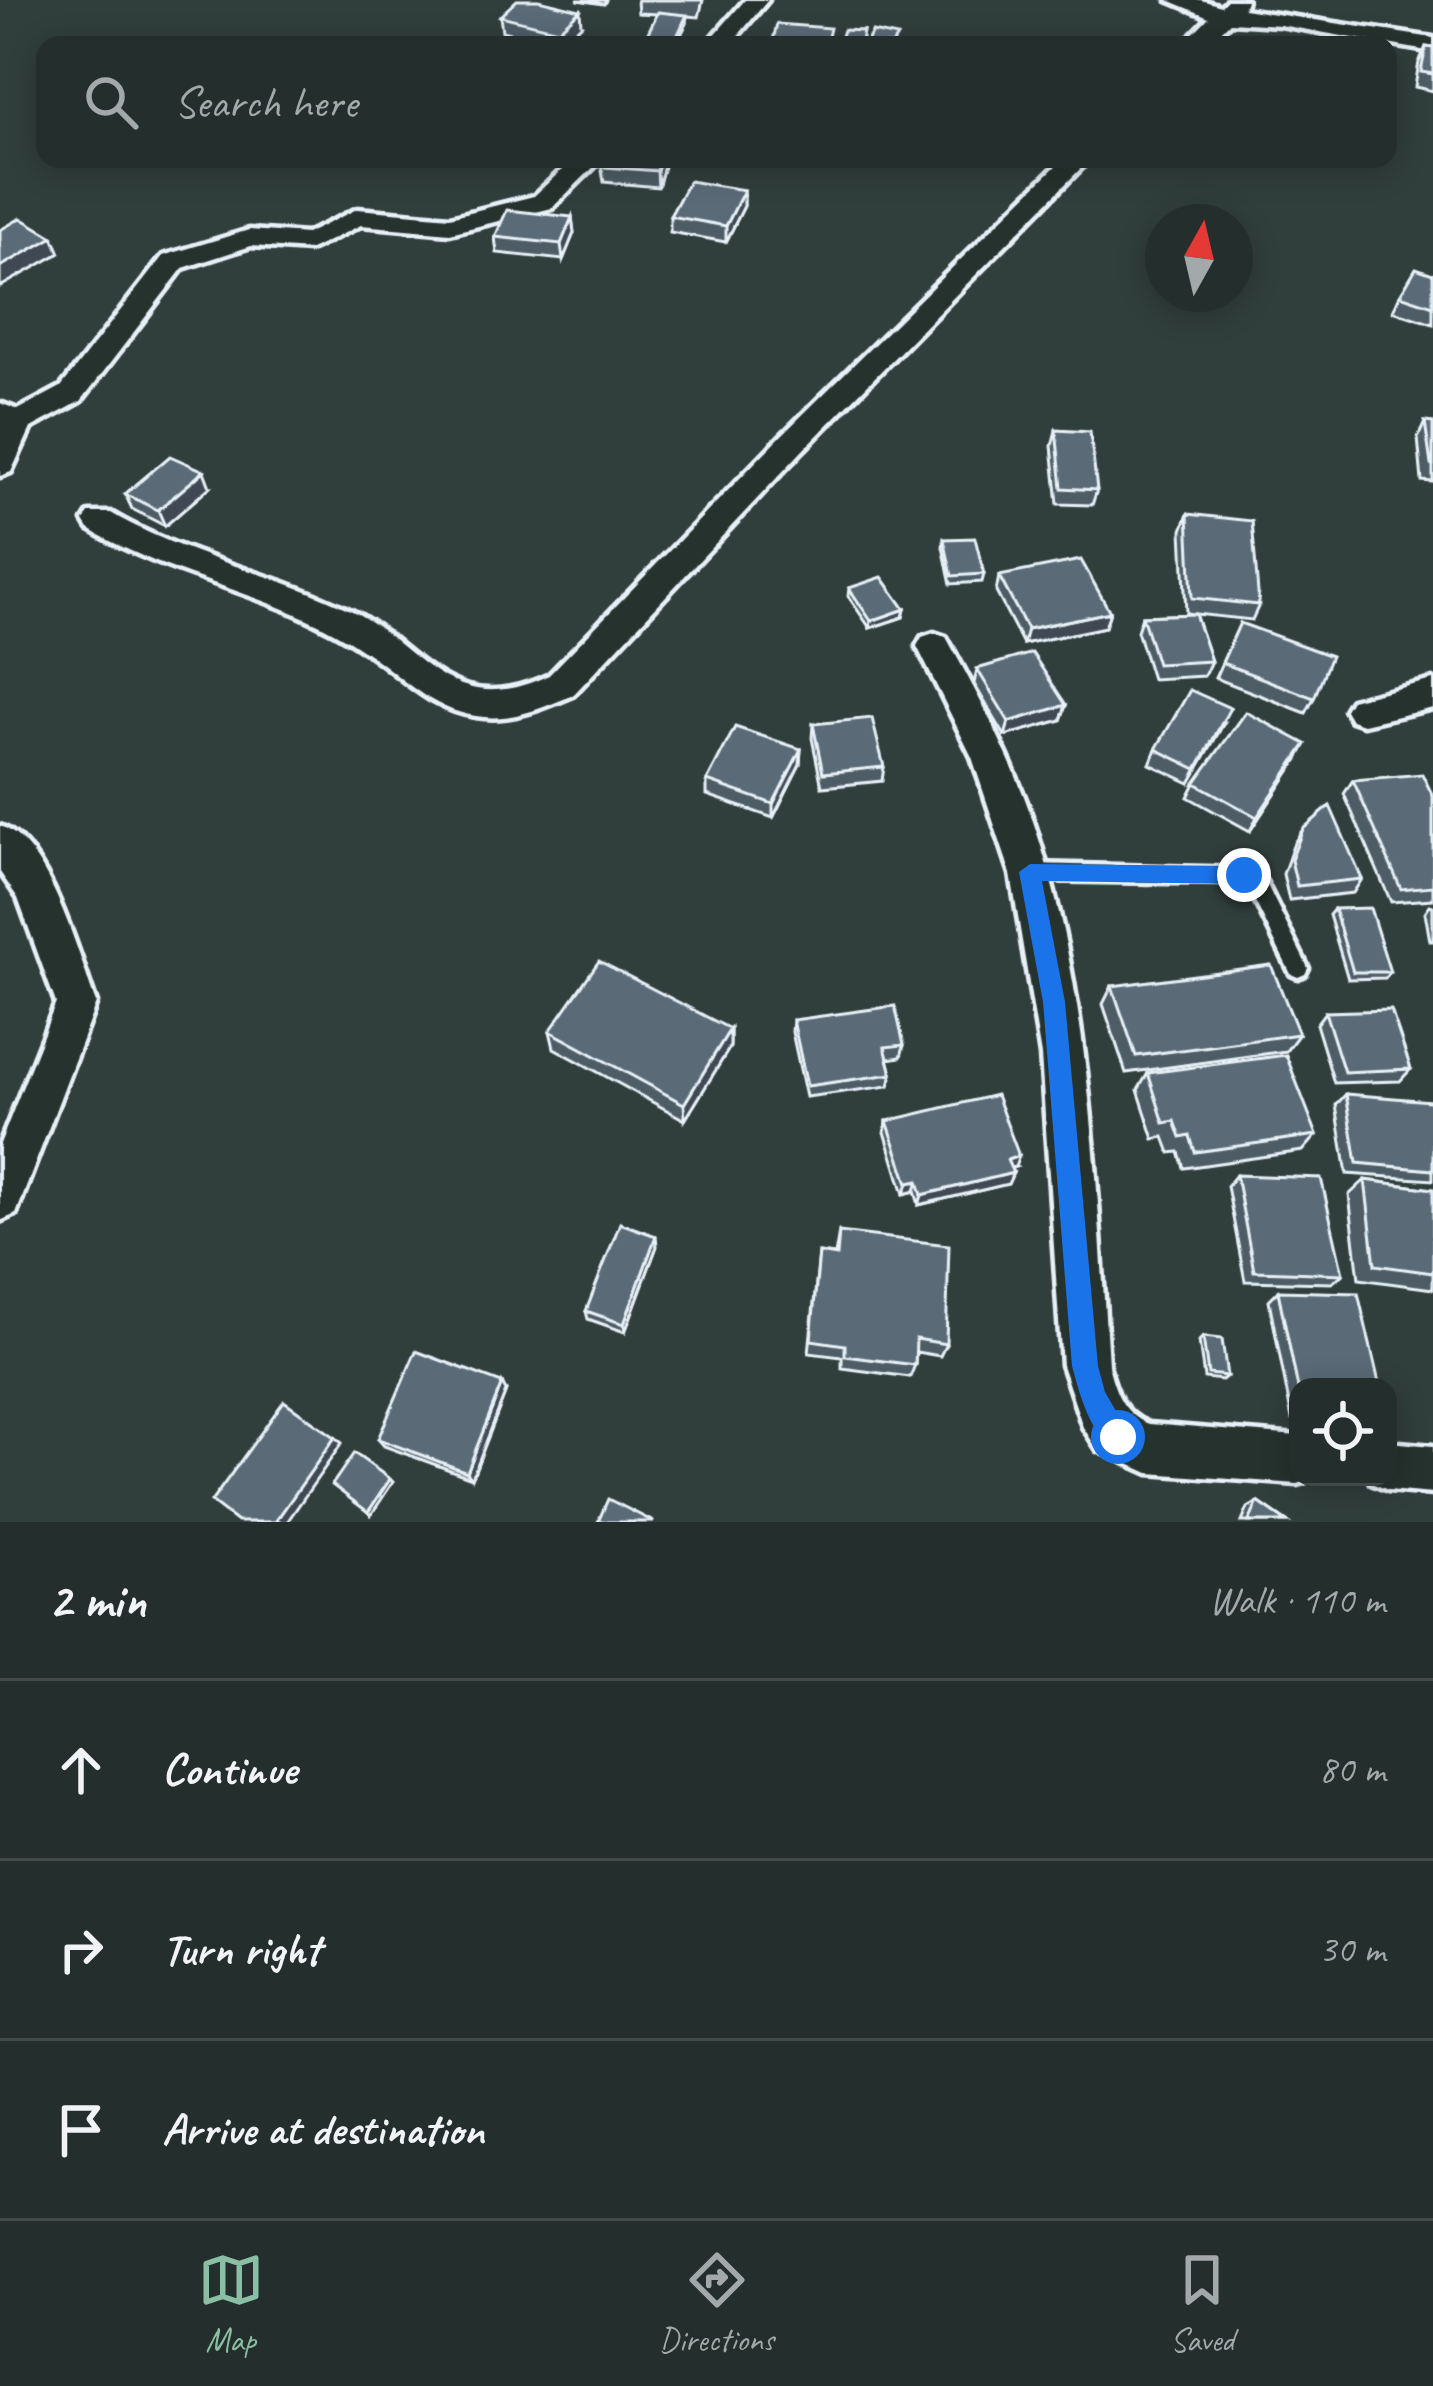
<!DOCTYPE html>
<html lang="en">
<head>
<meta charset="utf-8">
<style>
	body { margin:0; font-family:Caveat,sans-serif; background:#303a39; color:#f1f3f6 }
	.controls { position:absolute; right:36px; bottom:36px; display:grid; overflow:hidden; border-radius:24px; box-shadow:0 6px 30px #0003 }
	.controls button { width:108px; height:108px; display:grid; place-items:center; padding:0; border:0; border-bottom:3px solid #414a49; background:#242e2d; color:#f1f3f6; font:60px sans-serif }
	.compass { position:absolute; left:1145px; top:204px; width:108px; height:108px; border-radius:50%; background:#242e2d; box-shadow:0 6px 30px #0003; rotate:8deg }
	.stop { position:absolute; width:36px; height:36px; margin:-27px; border:9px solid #1a73e8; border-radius:50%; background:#fff }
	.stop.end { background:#1a73e8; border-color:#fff; box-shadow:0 3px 12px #0008 }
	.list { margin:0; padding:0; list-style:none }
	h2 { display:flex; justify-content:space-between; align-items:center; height:156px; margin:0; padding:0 48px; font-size:51px }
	h2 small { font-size:39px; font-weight:400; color:#a3a8aa }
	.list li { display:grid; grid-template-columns:78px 1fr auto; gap:36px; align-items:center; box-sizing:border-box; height:180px; padding:0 48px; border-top:3px solid #414a49 }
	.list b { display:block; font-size:45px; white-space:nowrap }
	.list em { font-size:39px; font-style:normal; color:#a3a8aa }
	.icon { flex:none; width:66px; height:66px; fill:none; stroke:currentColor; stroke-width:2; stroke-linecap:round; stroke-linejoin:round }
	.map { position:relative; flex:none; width:1433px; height:1522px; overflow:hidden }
	.search { position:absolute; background:#242e2d; box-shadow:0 6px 30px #0003; left:36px; right:36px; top:36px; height:132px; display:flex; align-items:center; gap:30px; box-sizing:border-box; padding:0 42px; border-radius:24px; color:#a3a8aa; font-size:45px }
	.sheet { height:696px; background:#242e2d }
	nav { display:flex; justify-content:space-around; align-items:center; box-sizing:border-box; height:168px; border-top:3px solid #414a49; background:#242e2d; font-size:33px; color:#a3a8aa }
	nav a { display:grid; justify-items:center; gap:6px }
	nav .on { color:#8abfa5 }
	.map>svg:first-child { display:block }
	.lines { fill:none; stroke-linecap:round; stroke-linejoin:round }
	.service-casing { stroke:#e8f1f8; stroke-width:9 }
	.minor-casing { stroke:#e8f1f8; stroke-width:9 }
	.service { fill:#26332d; fill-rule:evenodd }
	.minor { fill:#26332d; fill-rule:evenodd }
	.wall { fill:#4d5b65; stroke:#e8f1f8; stroke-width:3 }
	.shaded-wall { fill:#3f4a53; stroke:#e8f1f8; stroke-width:3 }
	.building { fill:#5a6a76; stroke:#e8f1f8; stroke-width:3 }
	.route { fill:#1a73e8 }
</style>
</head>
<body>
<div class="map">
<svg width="1433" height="1522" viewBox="0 0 1433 1522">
	<rect width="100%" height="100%" fill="#303e3c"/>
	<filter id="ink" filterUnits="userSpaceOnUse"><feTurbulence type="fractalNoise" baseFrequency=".00833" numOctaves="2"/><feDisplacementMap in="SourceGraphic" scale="24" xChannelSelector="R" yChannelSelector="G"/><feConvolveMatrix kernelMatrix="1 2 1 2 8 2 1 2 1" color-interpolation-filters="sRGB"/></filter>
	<g filter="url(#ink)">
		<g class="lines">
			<g class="service-casing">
				<path id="service" d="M1029,864L1250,869L1265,881L1308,968L1305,974L1298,977L1291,974L1251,893L1239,883L1029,880L1022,878L1020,872L1022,866Z"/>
			</g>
			<g class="minor-casing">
				<g id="minor">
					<path d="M745,0H768L730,45H706Z"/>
					<path d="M1168,0H1201L1221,6L1227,0H1246L1243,9L1433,38V52L1280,25L1230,22L1207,45H1182L1209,17Z"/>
					<path d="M574,159H602L552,208L450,233L361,225L310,250L251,246L183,268L81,401L31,428L11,472L0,476V403L18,410L61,387L163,256L249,230L306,234L357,209L450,217L534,196Z"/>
					<path d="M1063,159H1090L803,450L573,695C543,708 510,722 476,716C429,709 403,677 366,652C282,593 176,582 89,529L84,521L89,513H111C187,558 273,572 352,611C392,630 425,675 468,687C496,695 523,687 549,675L781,436Z"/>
					<path d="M934,633L946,637C983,704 1019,772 1041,846C1092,1012 1097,1193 1108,1365C1115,1391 1122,1414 1149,1424L1298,1436V1477H1315L1298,1484L1149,1473L1098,1450L1083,1427L1062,1365L1041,1055L1011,874L972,757L917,646L922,637Z"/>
					<path d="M1433,680V708L1363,724L1351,720L1345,710L1351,700Z"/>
					<path d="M0,826C49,843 79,957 96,1003L16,1214L0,1221V1144L56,1003L18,898L0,872Z"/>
					<path d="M1388,1442L1433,1446V1494L1388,1490L1371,1483L1368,1477H1388Z"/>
				</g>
			</g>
			<use href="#service" class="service"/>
			<use href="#minor" class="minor"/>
		</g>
		<g class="wall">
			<path d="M577,0H606L604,4Z"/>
			<path d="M637,0H703L699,17L687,16V23L676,45H646V37L657,14L638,13Z"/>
			<path d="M500,16L581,25L560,45H556L502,31Z"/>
			<path d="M863,31L861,45H840V39Z"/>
			<path d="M1426,47L1433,48V91L1415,87L1419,62Z"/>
			<path d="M600,159H666L658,187L604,182Z"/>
			<path d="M744,190V206L726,242L670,232V216Z"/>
			<path d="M572,217L574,233L563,260L497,253L495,237Z"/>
			<path d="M1433,274V324L1393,311L1400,295Z"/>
			<path d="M1425,422L1433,423V482L1422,481L1418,438Z"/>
			<path d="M1056,430L1097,490L1092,505L1058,504L1052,446Z"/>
			<path d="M210,487L165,526L132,509L125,494Z"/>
			<path d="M1188,514L1259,605L1252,620L1195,614L1211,661L1204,676L1152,679L1137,631L1142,616L1194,614L1186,613L1182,530Z"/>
			<path d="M944,539L984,574L982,582L951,584L943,547Z"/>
			<path d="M999,576L1110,612L1105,627L1023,644L996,592Z"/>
			<path d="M849,588L905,609L903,617L870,628L848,596Z"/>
			<path d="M1240,623L1314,698L1306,713L1215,678Z"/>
			<path d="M977,669L1066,705L1061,720L1005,736L974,684Z"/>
			<path d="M1224,723L1190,783L1150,764L1156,749Z"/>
			<path d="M813,724L884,767L882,781L822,787L812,738Z"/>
			<path d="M801,749L800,764L773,818L707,795V781Z"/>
			<path d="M1298,759L1250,831L1188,797L1195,783Z"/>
			<path d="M1353,780L1433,796V899L1391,902L1344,794Z"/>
			<path d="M1303,829L1362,879L1353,893L1289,900L1283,874L1294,843Z"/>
			<path d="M1430,905L1433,906V941H1430L1425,912Z"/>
			<path d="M1334,909L1390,972L1385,978L1348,979L1329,915Z"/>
			<path d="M1112,986L1299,1034L1286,1051L1126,1073L1103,1004Z"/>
			<path d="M1325,1012L1411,1069L1400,1081L1334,1083L1316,1024Z"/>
			<path d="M793,1020L904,1045L901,1057L888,1059L892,1074L889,1086L806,1097L792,1032Z"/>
			<path d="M730,1029V1047L685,1120L554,1048L550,1031Z"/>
			<path d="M1148,1073L1317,1135L1303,1151L1184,1168L1179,1152L1170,1153L1164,1137L1154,1139L1138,1090Z"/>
			<path d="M1346,1094L1433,1117V1180L1347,1174L1336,1105Z"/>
			<path d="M887,1121L1015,1167L1011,1168L1013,1173L1008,1184L919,1205L915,1191L904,1194L885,1132Z"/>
			<path d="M1236,1175L1343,1274L1332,1283L1245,1281L1227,1186Z"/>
			<path d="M1365,1180L1433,1189V1289L1359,1279L1349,1195Z"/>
			<path d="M839,1232L946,1344L940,1356L916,1352L915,1365L910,1377L842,1368V1357L809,1353L819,1253L835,1255Z"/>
			<path d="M657,1246L625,1332L588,1319L586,1311Z"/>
			<path d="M1278,1291L1298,1387V1419H1292L1269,1300Z"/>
			<path d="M1203,1337L1227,1376L1222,1380L1204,1378L1199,1341Z"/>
			<path d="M506,1391L472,1478L384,1446L378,1439Z"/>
			<path d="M1258,1502L1287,1522H1242L1248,1508Z"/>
		</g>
		<g class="shaded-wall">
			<path d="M580,10L581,25L559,45L558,30Z"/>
			<path d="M687,15V23L675,45V41Z"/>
			<path d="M661,159H666L658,187L657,171Z"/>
			<path d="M744,190V206L726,242V226Z"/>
			<path d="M572,217L574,233L563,260L561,244Z"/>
			<path d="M53,237L60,253L0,287V267Z"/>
			<path d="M204,471L210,487L165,526L158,510Z"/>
			<path d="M905,609L903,617L870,628L871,621Z"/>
			<path d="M1110,612L1105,627L1023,644L1027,629Z"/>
			<path d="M1066,705L1061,720L1005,736L1009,722Z"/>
			<path d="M1306,744L1298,759L1250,831L1257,817Z"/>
			<path d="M801,749L800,764L773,818V804Z"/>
			<path d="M730,1029V1047L685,1120L684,1104Z"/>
			<path d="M1019,1156L1015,1167L1003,1170L1007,1160Z"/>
			<path d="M1013,1173L1008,1184L919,1205L922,1195Z"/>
			<path d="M918,1181L915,1191L904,1194L908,1183Z"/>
			<path d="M656,1236L657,1246L625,1332L624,1324Z"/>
			<path d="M502,1383L506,1391L472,1478L467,1472Z"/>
			<path d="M335,1437L342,1443L287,1522H275Z"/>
			<path d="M390,1479L393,1482L371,1515L368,1512Z"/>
		</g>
		<g class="building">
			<path d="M517,0H539L580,10L558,30L500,16Z"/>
			<path d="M658,12L687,15L675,41L646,37Z"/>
			<path d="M777,24L830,28L826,45L772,44Z"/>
			<path d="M843,30L863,31L861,41L840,39Z"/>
			<path d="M872,32L897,37L892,45H865Z"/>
			<path d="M509,38L525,45H498Z"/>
			<path d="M1426,47L1433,48V74L1421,72Z"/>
			<path d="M605,159H661L657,171L603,167Z"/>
			<path d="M689,181L744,190L726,226L670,216Z"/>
			<path d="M507,210L572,217L561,244L495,237Z"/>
			<path d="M21,218L53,237L0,267V230Z"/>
			<path d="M1416,268L1433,274V306L1400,295Z"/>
			<path d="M1425,422L1433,423V465H1431Z"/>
			<path d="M1056,430L1090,432L1097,490L1062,488Z"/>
			<path d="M170,456L204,471L158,510L125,494Z"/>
			<path d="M1188,514L1252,521L1259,605L1192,598Z"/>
			<path d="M975,538L984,574L952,576L944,539Z"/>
			<path d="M1081,560L1110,612L1027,629L999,576Z"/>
			<path d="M882,577L905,609L871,621L849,588Z"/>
			<path d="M1195,614L1211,661L1157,664L1142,616Z"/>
			<path d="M1240,623L1331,656L1314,698L1222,663Z"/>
			<path d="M1032,653L1066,705L1009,722L977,669Z"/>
			<path d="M1190,690L1230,708L1197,769L1156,749Z"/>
			<path d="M1246,712L1306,744L1257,817L1195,783Z"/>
			<path d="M872,718L884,767L823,773L813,724Z"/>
			<path d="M735,727L801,749L773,804L707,781Z"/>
			<path d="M1422,774L1433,796V886L1401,889L1353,780Z"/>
			<path d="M1330,806L1362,879L1297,886L1291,860L1303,829Z"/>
			<path d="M1370,908L1390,972H1353L1334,909Z"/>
			<path d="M599,961L730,1029L684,1104L550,1031Z"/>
			<path d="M1271,965L1299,1034L1136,1056L1112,986Z"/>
			<path d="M895,1006L904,1045L885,1047L892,1074L807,1086L793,1020Z"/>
			<path d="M1391,1010L1411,1069L1344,1072L1325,1012Z"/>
			<path d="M1286,1055L1317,1135L1195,1152L1190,1136L1181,1138L1175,1121L1164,1123L1148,1073Z"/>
			<path d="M1346,1094L1430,1101L1433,1117V1170L1357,1163Z"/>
			<path d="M996,1095L1019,1156L1007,1160L1013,1173L922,1195L918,1181L908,1183L887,1121Z"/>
			<path d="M1236,1175L1321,1178L1343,1274L1254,1271Z"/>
			<path d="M1365,1180L1433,1189V1273L1375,1265Z"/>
			<path d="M620,1223L656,1236L624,1324L586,1311Z"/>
			<path d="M839,1232L949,1245L946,1344L916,1339L915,1365L845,1356V1345L811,1340L819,1253L837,1256Z"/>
			<path d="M1278,1291L1358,1293L1380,1387L1298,1388Z"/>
			<path d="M1203,1337L1222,1339L1227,1376L1208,1374Z"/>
			<path d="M416,1351L502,1383L467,1472L378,1439Z"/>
			<path d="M284,1401L335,1437L275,1522H237L211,1502Z"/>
			<path d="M354,1453L390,1479L368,1512L332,1485Z"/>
			<path d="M608,1499L654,1522H598Z"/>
			<path d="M1258,1502L1287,1522H1249Z"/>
		</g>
	</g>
	<path class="route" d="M1030,864L1244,866L1254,875L1244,884L1042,881L1065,1002L1098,1366L1105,1392L1131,1437L1127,1446L1118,1450C1091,1439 1079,1392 1072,1366L1043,1002L1019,872Z"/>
</svg>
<div class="controls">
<button><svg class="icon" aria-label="locate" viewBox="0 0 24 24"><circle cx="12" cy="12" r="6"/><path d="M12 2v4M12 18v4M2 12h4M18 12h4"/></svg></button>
</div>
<svg class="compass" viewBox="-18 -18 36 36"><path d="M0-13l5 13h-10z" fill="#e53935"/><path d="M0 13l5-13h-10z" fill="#a3a8aa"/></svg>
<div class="stop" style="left:1118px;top:1437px"></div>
<div class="stop end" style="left:1244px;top:875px"></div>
<div class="search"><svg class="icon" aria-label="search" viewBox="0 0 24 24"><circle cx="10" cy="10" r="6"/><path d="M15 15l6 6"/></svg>Search here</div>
</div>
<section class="sheet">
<h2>2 min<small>Walk · 110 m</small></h2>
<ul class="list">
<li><svg class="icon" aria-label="ahead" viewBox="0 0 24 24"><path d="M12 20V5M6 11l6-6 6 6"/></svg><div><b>Continue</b></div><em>80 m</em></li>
<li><svg class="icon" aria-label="right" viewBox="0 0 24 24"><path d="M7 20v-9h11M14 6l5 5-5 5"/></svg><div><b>Turn right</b></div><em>30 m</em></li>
<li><svg class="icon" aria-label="arrive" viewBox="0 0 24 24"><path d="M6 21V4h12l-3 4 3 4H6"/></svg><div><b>Arrive at destination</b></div></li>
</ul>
</section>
<nav>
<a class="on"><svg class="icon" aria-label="map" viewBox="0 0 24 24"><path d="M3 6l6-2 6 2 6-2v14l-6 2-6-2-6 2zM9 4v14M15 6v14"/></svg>Map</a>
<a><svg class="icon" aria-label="directions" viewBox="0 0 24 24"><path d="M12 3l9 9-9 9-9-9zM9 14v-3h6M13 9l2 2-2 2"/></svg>Directions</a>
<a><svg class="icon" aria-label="saved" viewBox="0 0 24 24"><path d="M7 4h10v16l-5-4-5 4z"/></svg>Saved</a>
</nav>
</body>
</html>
